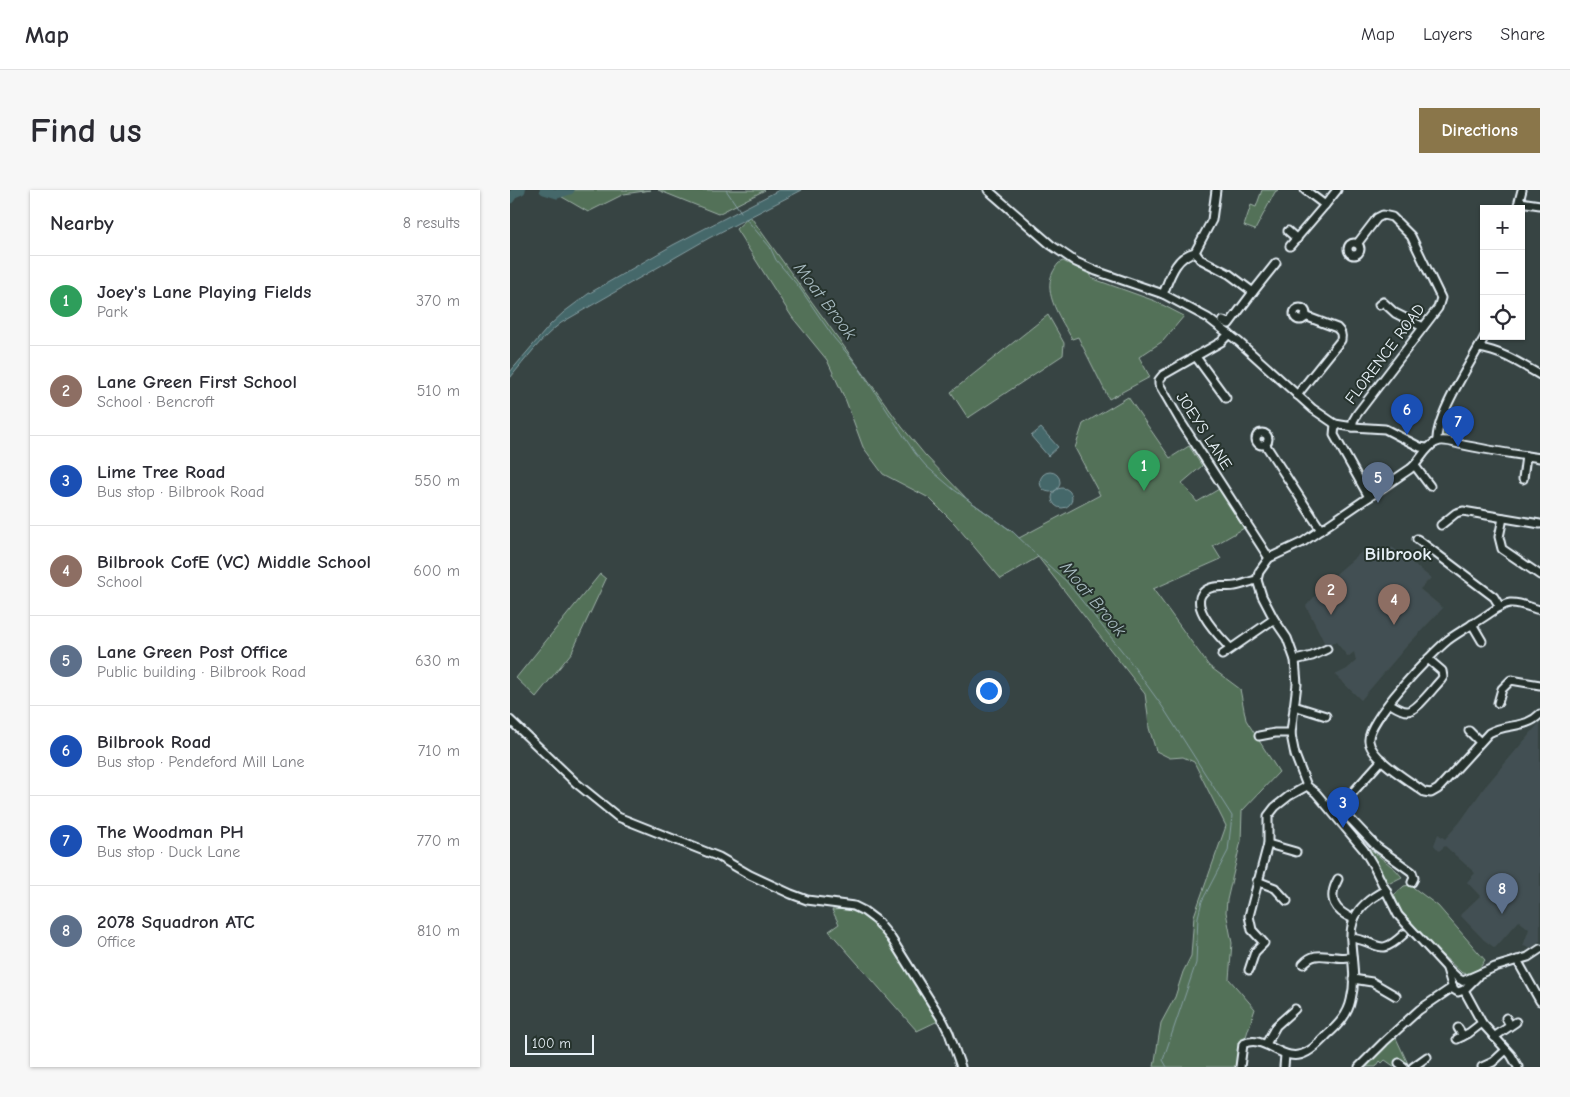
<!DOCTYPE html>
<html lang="en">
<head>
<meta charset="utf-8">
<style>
	body { margin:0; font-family:"Comic Neue",sans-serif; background:#f7f7f7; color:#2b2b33 }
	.controls { position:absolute; right:15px; top:15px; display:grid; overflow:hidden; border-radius:0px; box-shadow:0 1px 4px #0004 }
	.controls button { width:45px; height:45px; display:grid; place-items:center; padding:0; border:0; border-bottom:1px solid #e1e1e2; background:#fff; color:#2b2b33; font:25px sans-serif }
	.scale { position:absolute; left:15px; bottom:12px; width:69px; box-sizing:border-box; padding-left:5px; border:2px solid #e8f1f8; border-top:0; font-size:14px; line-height:18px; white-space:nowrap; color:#e8f1f8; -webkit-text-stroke:4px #26332d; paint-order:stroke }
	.you { position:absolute; left:478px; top:500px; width:18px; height:18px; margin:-12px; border:4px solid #fff; border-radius:50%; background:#1a73e8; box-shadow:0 0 0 8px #1a73e833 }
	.badge { display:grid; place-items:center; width:32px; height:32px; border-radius:50%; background:#8a764a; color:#fff; font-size:16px; font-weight:700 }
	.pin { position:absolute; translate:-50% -41px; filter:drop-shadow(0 1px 2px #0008) }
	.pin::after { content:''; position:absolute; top:26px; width:18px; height:15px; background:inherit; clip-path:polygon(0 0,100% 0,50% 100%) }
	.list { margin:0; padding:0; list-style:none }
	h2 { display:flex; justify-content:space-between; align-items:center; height:65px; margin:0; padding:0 20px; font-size:21px }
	h2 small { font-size:16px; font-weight:400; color:#7c7c81 }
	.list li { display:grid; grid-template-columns:32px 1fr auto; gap:15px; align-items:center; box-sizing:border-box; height:90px; padding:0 20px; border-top:1px solid #e1e1e2 }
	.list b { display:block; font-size:19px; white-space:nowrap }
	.list p { margin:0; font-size:16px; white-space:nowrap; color:#7c7c81 }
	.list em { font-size:16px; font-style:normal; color:#7c7c81 }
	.icon { flex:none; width:28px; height:28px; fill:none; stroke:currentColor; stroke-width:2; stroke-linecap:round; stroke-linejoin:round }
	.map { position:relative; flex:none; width:1030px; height:877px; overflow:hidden; border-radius:0px }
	header { display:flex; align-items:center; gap:30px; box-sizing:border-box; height:70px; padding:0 25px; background:#fff; border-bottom:1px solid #e1e1e2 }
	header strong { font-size:24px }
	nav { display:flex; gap:28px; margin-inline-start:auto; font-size:18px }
	.intro { display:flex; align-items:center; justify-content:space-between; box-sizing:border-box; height:120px; padding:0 30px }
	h1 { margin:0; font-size:35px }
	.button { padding:12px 22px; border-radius:0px; background:#8a764a; color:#fff; font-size:18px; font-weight:700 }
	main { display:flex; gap:30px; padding:0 30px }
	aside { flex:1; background:#fff; border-radius:0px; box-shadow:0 1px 4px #0004 }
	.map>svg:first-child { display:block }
	.built { fill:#435052 }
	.green { fill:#537158; stroke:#9eb1a8 }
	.water { fill:#45686b; stroke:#869fa3 }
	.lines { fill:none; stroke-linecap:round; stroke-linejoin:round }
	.stream { stroke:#869fa3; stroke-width:1 }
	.river { stroke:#45686b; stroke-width:9 }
	.minor-casing { stroke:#e8f1f8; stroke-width:11 }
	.minor { stroke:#26332d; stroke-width:7 }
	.labels { text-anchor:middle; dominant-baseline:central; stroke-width:4; stroke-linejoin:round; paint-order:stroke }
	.street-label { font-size:16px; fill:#e8f1f8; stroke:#26332d }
	.water-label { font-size:18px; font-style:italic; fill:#a7bac0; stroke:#26332d }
	.quarter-label { font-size:19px; font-weight:bold; fill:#e8f1f8; stroke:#26332d }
</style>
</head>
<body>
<header>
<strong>Map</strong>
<nav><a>Map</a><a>Layers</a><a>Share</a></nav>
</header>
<div class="intro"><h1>Find us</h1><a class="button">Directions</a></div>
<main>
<aside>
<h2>Nearby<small>8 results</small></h2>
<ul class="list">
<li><span class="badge" style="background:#2e9e5b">1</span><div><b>Joey's Lane Playing Fields</b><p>Park</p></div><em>370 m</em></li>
<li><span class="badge" style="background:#8d6e63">2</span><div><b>Lane Green First School</b><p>School · Bencroft</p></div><em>510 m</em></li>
<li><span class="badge" style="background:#1a4fb4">3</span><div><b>Lime Tree Road</b><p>Bus stop · Bilbrook Road</p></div><em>550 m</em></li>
<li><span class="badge" style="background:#8d6e63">4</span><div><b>Bilbrook CofE (VC) Middle School</b><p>School</p></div><em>600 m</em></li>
<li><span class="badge" style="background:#5c6f8a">5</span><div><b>Lane Green Post Office</b><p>Public building · Bilbrook Road</p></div><em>630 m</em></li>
<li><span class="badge" style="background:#1a4fb4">6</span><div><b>Bilbrook Road</b><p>Bus stop · Pendeford Mill Lane</p></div><em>710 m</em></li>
<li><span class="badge" style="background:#1a4fb4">7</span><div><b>The Woodman PH</b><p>Bus stop · Duck Lane</p></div><em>770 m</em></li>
<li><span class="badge" style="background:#5c6f8a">8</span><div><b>2078 Squadron ATC</b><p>Office</p></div><em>810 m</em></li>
</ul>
</aside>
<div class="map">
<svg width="1030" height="877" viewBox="0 0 1030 877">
	<rect width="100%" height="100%" fill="#374443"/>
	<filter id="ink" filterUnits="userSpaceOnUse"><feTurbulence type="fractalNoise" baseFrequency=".02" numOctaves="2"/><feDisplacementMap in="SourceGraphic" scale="10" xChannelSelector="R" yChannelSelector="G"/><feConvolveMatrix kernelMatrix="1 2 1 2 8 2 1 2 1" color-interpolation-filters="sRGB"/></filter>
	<g filter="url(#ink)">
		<g class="built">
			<path d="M882,357L921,388L910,399L933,418L895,458L851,510L825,485L837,479L846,471L844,462L838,467L826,452L816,456L796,416L820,389L855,359L872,372Z"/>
			<path d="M1030,532V751L1022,758L1013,756L1019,739L1009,731L985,758L974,750L950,725L970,706L957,692L965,683L935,656L929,661L924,655L928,644L935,649L950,632L974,598Z"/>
		</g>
		<g class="green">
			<path d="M33,0H141L114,4L78,22L47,4Z"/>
			<path d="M148,0H255L208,24Z"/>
			<path d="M752,0H768L765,2L745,40L734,36L741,15L746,17Z"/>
			<path d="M240,26L392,237L415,265L457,309L503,342L509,348L590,305L565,258L573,234L618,207L660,268L679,256L692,276L672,293L687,312L709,299L736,337L703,356L711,369L643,399L699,476L730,499L736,530L769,582L732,621L731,651L717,710L716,722L722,753L719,789L745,819L726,877H644L651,833L665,807L673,782L681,766L684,726L716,636L684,572L673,567L660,568L646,561L639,538L638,525L635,504L528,367L491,389L445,334L419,308L373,284L353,257L336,211L317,170L282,127L226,39Z"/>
			<path d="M553,71L581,85V88L645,111L674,126L653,151L629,167L640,187L599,209L568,147L562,149C552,130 532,104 543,82C546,77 547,73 553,71Z"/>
			<path d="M538,125L554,153L553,165L458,228L441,202Z"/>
			<path d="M937,228H956L941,250L932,248L930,242Z"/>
			<path d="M90,384L96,389L62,462L26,507L6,488Z"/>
			<path d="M848,649L886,680L892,687L880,693L874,688H873Z"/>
			<path d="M900,695L928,716L975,770C969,780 964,785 952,783C930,762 893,735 884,705L894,696Z"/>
			<path d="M336,719L357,727L372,740L396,777L418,816L430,830L407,841L319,741L329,734L322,720Z"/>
			<path d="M882,847L886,848L899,876L889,869L885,874L888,877H885L875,870L872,873L870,871L866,877H856Z"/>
		</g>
		<g class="water">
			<path d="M269,0H292L199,48L51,133C31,148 16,169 0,188V182L40,135L54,122L78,104L163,55Z"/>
			<path d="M531,238L548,257L538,266L521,246Z"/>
			<circle cx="540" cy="292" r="10"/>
			<circle cx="552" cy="308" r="10"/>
		</g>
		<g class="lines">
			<g class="stream">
				<path d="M216,0L231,22"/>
				<path d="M236,29L260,57L266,70L289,97L324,148L347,175L405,263L416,276L443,299L503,342L528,366L556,391L616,466L652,516L722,626L718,661L692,711L688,727L686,773L653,870L657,877"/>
			</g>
			<g class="river">
				<path d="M34,0L47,4L60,0"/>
				<path d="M0,9L4,3L11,0"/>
			</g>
			<g class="minor-casing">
				<g id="minor">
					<path d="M478,0L541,55L566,72L586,81L653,104L698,128L729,152L803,219L825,234L843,237L875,239L910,257L916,258"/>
					<path d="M1010,12L1030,15"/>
					<path d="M815,15L827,0"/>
					<path d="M1007,19L1012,0"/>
					<path d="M778,41L787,49"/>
					<circle cx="844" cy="59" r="6"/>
					<path d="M780,56L815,15L795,0"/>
					<path d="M685,62L690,69L719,84L743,102L719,134L713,131"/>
					<path d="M743,102L766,73"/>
					<path d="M653,104C660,87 665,67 685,62L702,30L706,0"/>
					<path d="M869,115L873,112L885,123L913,137"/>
					<circle cx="790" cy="124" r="6"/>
					<path d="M719,144L711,152L653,185L649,190V194L671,232L759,368"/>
					<path d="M969,158C991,161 1011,174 1030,185"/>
					<path d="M686,167L716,208"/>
					<path d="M787,205L831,150C832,144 831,142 827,138L795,126"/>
					<path d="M825,234L824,245L859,307"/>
					<path d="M843,237V231L847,224L928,118L931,108L901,46L882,27L873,25L867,28L847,54"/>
					<circle cx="752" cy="249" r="6"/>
					<path d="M927,252C925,226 962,171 975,146"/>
					<path d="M755,254L811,340"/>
					<path d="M905,276L920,296"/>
					<path d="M1013,289L1016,266"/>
					<path d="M993,328L989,347L992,359L1030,385"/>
					<path d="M931,335L946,323L953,321L1030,334"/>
					<path d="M907,349L984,407L990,417"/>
					<path d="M1030,420C1021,418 1010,412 1000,413C992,414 983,421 977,425C964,434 950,441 938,450C921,464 856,531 859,551C861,569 900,591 914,602L921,603L928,599L979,543C996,533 1016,539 1030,524"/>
					<path d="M962,434L972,451"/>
					<path d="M720,458C710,447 673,411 698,399C707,394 716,398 725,396C733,395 740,391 747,390"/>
					<path d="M712,465L764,429"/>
					<path d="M785,470L802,466L817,459"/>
					<path d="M879,513C884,516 891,521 897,521C906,522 924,497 931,490L933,487L932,481L918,469"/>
					<path d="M988,513L992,499L1001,490L1030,495"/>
					<path d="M784,516L816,526"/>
					<path d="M0,530L66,593L108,627L209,667L240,685L281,704L297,710L344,716L354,721L366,730L381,748L433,831L439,843L451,877"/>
					<path d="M959,541L970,552"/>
					<path d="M749,546L765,543H781"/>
					<path d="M830,618L867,657L902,682L904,688L902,692"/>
					<path d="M827,620L872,570"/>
					<path d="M758,654L786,662"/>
					<path d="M828,689C817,709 824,721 844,729"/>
					<path d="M747,691L765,698L777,711"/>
					<path d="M841,748C870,751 867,769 894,744"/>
					<path d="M1007,770L1030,811"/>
					<path d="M793,774C804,762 812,766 826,767C831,768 837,767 842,767"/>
					<path d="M937,779L943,799L948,802L954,800L967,787"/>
					<path d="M739,780L745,762L754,753L742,740L739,726L758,654V626L765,617L779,606L797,596"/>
					<path d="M843,789L862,792L886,806"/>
					<path d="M953,791L949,789L936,777L888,725L863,675L854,660L806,603L797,596L785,565L782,550L781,543L787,494L785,470L777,448L764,429L752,406L747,390L749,382L759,368L793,352L900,279C911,271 914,258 926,252C933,249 942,252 949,254C976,260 1003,264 1030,268"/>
					<path d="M953,791L985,777L1018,767L1030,759"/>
					<path d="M996,828L1000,835"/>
					<path d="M972,833L1001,865L1008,877"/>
					<path d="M948,838L953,846"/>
					<path d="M984,847L1006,832"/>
					<path d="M947,849L959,843L972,833L954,800"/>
					<path d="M756,854L766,836L785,819"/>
					<path d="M889,873L894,877"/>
					<path d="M730,877L733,854C755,842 773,876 797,862C805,858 811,851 817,845C828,835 838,825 841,810C853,763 817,729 876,700"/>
					<path d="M774,877L775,865"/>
					<path d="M849,877L874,852L909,820L943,797"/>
					<path d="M903,877L917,867"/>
					<path d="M972,877L983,872L996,860"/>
				</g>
			</g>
			<use href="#minor" class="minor"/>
		</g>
	</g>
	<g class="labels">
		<g class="street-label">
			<text transform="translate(875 164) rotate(-53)">FLORENCE ROAD</text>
			<text transform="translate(694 241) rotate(57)">JOEYS LANE</text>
		</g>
		<g class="water-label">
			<text transform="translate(315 111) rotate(53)">Moat Brook</text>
			<text transform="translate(583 409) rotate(50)">Moat Brook</text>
		</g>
		<g class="quarter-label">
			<text x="888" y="364">Bilbrook</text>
		</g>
	</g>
</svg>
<div class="controls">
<button>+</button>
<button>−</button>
<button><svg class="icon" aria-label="locate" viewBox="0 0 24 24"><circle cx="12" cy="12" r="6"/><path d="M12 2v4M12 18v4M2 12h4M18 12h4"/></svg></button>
</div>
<div class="scale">100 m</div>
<div class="you"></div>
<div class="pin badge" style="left:634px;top:301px;background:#2e9e5b">1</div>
<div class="pin badge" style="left:821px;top:425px;background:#8d6e63">2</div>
<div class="pin badge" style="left:833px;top:638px;background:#1a4fb4">3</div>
<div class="pin badge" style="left:884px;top:435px;background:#8d6e63">4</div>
<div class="pin badge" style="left:868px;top:313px;background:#5c6f8a">5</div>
<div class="pin badge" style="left:897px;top:245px;background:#1a4fb4">6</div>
<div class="pin badge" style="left:948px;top:257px;background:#1a4fb4">7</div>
<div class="pin badge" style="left:992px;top:724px;background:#5c6f8a">8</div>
</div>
</main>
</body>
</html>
